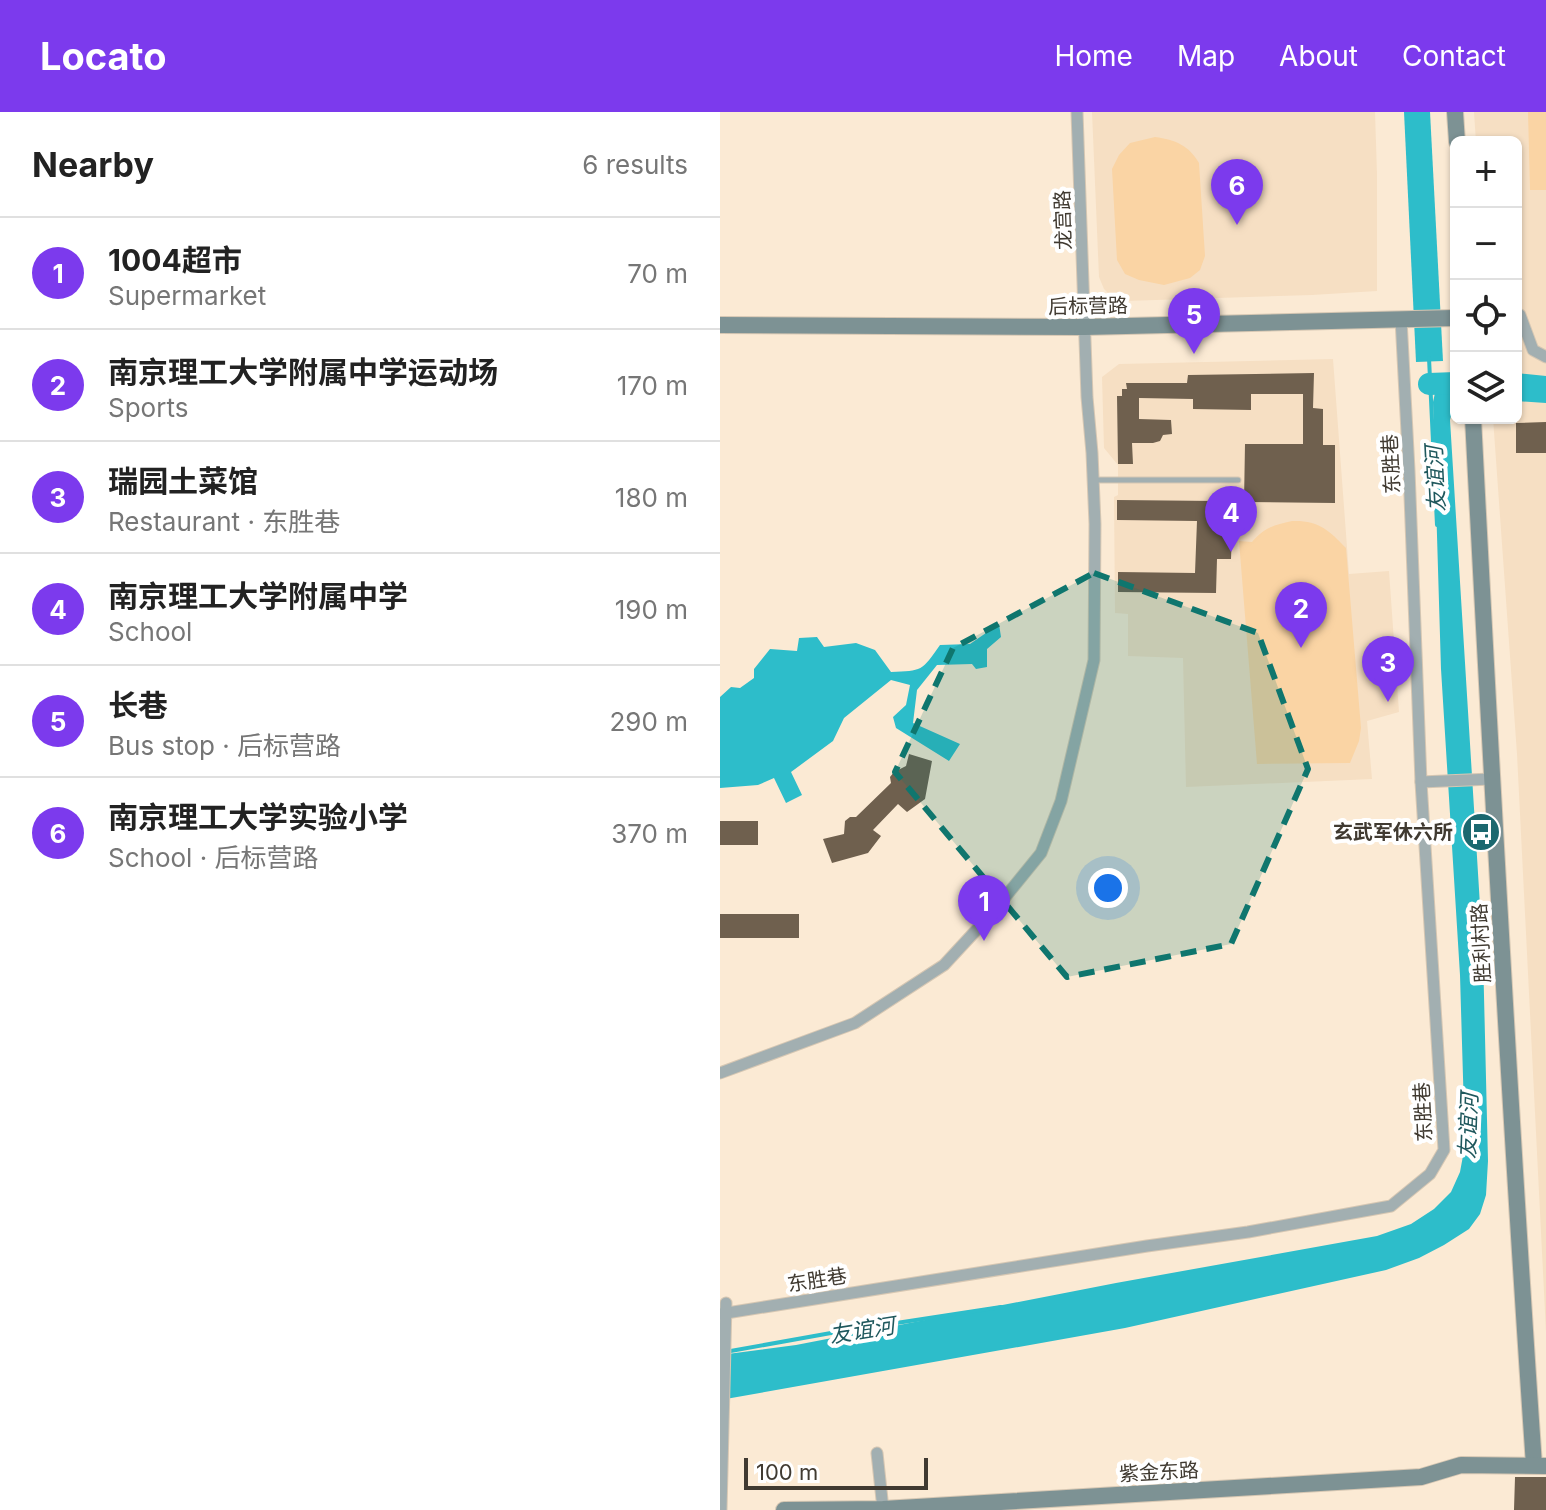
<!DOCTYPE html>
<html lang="en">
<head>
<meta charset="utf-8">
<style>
	body { margin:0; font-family:Inter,"Noto Sans SC",sans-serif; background:#f2f2f2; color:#222 }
	.controls { position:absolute; right:24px; top:24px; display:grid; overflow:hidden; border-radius:12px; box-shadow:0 2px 6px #0004 }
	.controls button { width:72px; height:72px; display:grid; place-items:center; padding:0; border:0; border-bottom:2px solid #e0e0e0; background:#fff; color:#222; font:40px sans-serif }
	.scale { position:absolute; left:24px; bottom:20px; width:184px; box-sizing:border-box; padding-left:8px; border:4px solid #403a31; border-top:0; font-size:22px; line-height:28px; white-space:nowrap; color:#403a31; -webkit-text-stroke:6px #fff; paint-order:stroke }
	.you { position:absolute; left:388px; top:776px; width:28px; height:28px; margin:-20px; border:6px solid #fff; border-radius:50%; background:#1a73e8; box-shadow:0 0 0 12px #1a73e833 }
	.badge { display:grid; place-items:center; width:52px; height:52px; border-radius:50%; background:#7c3aed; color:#fff; font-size:26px; font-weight:700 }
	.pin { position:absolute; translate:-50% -66px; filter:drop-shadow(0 2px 4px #0008) }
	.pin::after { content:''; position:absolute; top:42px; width:28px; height:24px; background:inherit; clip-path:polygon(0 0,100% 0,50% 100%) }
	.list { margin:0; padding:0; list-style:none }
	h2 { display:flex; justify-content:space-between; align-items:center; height:104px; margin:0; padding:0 32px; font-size:34px }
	h2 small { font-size:26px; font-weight:400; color:#767676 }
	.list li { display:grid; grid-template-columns:52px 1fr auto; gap:24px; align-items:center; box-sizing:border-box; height:112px; padding:0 32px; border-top:2px solid #e0e0e0 }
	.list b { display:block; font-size:30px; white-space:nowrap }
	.list p { margin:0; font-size:26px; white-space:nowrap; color:#767676 }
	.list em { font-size:26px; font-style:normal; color:#767676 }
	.icon { flex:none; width:44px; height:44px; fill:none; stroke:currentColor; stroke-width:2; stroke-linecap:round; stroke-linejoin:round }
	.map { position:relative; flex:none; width:826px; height:1398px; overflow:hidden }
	header { display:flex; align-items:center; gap:48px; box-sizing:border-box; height:112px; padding:0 40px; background:#7c3aed; color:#fff }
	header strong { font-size:38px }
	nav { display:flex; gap:44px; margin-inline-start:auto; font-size:28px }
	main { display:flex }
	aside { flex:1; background:#fff }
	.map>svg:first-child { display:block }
	.built { fill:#f6dfc3 }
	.green { fill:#fad4a4 }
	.water { fill:#2dbdca }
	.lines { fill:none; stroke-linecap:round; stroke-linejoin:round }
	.stream { stroke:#2dbdca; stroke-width:4 }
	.river { stroke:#2dbdca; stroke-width:22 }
	.building { fill:#6f604e }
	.lane-casing { stroke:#d6c7b3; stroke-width:7 }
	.street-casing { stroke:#d6c7b3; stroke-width:13 }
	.secondary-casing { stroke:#d6c7b3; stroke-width:18 }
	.lane { stroke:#a2afb1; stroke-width:5 }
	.street { stroke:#a2afb1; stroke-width:11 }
	.secondary { stroke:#7d9294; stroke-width:16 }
	.marked { fill:#0f766e; fill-opacity:0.2; stroke:#0f766e; stroke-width:6; stroke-dasharray:16 10; stroke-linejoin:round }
	.labels { text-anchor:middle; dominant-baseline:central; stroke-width:8; stroke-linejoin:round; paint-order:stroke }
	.street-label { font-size:20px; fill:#403a31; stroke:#fff }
	.poi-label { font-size:20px; font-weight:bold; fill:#403a31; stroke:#fff; text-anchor:end }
	.water-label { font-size:22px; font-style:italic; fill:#1f585d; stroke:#fff }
</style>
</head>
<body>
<header>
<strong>Locato</strong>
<nav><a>Home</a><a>Map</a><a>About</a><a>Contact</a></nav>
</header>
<main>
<aside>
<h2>Nearby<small>6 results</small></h2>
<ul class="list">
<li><span class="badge">1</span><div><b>1004超市</b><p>Supermarket</p></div><em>70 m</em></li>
<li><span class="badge">2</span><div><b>南京理工大学附属中学运动场</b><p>Sports</p></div><em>170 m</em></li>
<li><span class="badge">3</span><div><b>瑞园土菜馆</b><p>Restaurant · 东胜巷</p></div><em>180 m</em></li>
<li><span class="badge">4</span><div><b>南京理工大学附属中学</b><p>School</p></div><em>190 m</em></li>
<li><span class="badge">5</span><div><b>长巷</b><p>Bus stop · 后标营路</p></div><em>290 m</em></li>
<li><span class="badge">6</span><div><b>南京理工大学实验小学</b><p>School · 后标营路</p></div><em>370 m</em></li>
</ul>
</aside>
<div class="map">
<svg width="826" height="1398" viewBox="0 0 826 1398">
	<rect width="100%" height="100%" fill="#fbead4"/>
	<g class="built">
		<path d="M372,0H655L657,62V179L592,183L405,189L394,187L384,177L379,165Z"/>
		<path d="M754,0H826V1220L797,642L773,306H796V30H756Z"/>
		<path d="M613,247L629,462L669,459L679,600L647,609L652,667L466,675L463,546L408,544V502L395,501L394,385L398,383V353L384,336L382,265L399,252Z"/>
	</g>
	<g class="green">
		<path d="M808,0H826V78H810Z"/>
		<path d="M435,25C456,28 468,33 479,51L485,144L480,158L470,166L444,173L419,168L405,162L397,148L392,57L399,43L410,31Z"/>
		<path d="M572,409C598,408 609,418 626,436L641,616L639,629L630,651L537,652L519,429L532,430C545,415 554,413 572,409Z"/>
	</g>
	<g class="water">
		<path d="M684,0H710L723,249L696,250Z"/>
		<path d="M733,259H736V293L733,296L730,308L763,842L768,1049L766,1083L760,1102L749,1117L724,1133L699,1146L666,1158L405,1216L0,1288V1243L76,1233L396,1171L657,1124L691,1112L714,1097L731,1080L740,1060L745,1033L740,863L721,557L713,290L717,272Z"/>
		<path d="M796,261L826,264V291L796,289Z"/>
		<path d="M279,512L281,525L267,537V555L256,557L252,552L217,553L197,578L193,611L240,632L229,649L176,616L173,605L186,593L190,573L171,568L124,606L113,629L71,660L82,683L66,691L54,666L38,673L0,676V585L11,575L20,576L34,566V557L50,537L77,539L79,526L97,525L104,535L136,531L155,538L171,560C202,559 202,559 220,533L250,532Z"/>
	</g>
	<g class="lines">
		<g class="stream">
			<path d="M709,246L717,413"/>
			<path d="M5,1240L111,1221L281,1195"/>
		</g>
		<path class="river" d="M709,272L736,271"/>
	</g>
	<g class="building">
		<path d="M594,261L593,296L603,297V333H615V391L524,390L525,332H583V282H531V298L473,297V287L419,286V307L451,308L452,322L443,323L440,329L433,331H412L413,352H398L397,284H402V277H407L406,271H467L468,263Z"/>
		<path d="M826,310V341H796V311Z"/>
		<path d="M397,388L496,389L495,419L512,420L511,447H497L496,481L398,480V460L475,461L477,409L397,408Z"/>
		<path d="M189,642L212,649L205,687L187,700L178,692L153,718L161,724L148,741L112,751L103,727L124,722L125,709L130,705H136L171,671L170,665L174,660L186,654Z"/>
		<rect x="0" y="709" width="38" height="24"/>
		<rect x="0" y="802" width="79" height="24"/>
		<path d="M795,1365H826V1398H794Z"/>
	</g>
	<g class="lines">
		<g class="lane-casing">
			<path id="lane" d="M375,368H518"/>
		</g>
		<g class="street-casing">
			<g id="street">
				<path d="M796,203H800L813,238L826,245"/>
				<path d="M701,670L771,667"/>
				<path d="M0,961L135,911L224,853L273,800L321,741L341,689L374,548L375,412L372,341L367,285L357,0"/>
				<path d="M0,1202L427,1134L528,1120L671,1094L710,1062L724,1038L701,670L689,358L681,207"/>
				<path d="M157,1341L163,1397"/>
				<path d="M1,1398L6,1191"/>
			</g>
		</g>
		<g class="secondary-casing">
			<g id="secondary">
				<path d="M735,0L737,30"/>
				<path d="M0,213L364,215L734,206"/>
				<path d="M753,306C771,655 790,1004 814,1353"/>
				<path d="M64,1398L163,1397L701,1365L741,1353L826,1354"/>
			</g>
		</g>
		<use href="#lane" class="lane"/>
		<use href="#street" class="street"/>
		<use href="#secondary" class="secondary"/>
	</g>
	<path class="marked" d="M374,461L538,521L588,657L511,832L347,865L175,660L233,536Z"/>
	<defs>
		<g id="bus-disc" transform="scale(2)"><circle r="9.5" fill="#1b686f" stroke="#fff"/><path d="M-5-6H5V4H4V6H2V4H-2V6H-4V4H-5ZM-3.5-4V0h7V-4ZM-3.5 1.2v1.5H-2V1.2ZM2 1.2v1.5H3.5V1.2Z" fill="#fff"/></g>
	</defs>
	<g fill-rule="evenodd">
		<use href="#bus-disc" x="761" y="720"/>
	</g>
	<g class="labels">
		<g class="street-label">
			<text transform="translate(343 108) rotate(-92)">龙宫路</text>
			<text transform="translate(368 194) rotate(-1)">后标营路</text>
			<text transform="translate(671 352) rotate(-93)">东胜巷</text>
			<text transform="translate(761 831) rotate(-93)">胜利村路</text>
			<text transform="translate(703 1000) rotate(-93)">东胜巷</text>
			<text transform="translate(97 1168) rotate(-9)">东胜巷</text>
			<text transform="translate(439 1360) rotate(-3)">紫金东路</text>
		</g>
		<g class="poi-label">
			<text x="733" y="720">玄武军休六所</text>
		</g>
		<g class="water-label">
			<text transform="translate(715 367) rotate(-93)">友谊河</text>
			<text transform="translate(748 1014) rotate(-88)">友谊河</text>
			<text transform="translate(142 1218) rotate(-9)">友谊河</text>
		</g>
	</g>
</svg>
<div class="controls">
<button>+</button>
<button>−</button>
<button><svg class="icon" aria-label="locate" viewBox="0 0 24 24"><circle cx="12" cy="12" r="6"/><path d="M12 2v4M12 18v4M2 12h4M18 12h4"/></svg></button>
<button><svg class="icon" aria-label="layers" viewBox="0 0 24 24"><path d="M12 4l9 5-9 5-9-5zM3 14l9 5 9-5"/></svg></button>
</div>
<div class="scale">100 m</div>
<div class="you"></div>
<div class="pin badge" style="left:264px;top:829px">1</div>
<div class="pin badge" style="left:581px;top:536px">2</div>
<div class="pin badge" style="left:668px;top:590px">3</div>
<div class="pin badge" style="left:511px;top:440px">4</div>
<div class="pin badge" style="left:474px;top:242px">5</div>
<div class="pin badge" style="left:517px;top:113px">6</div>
</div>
</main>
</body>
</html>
